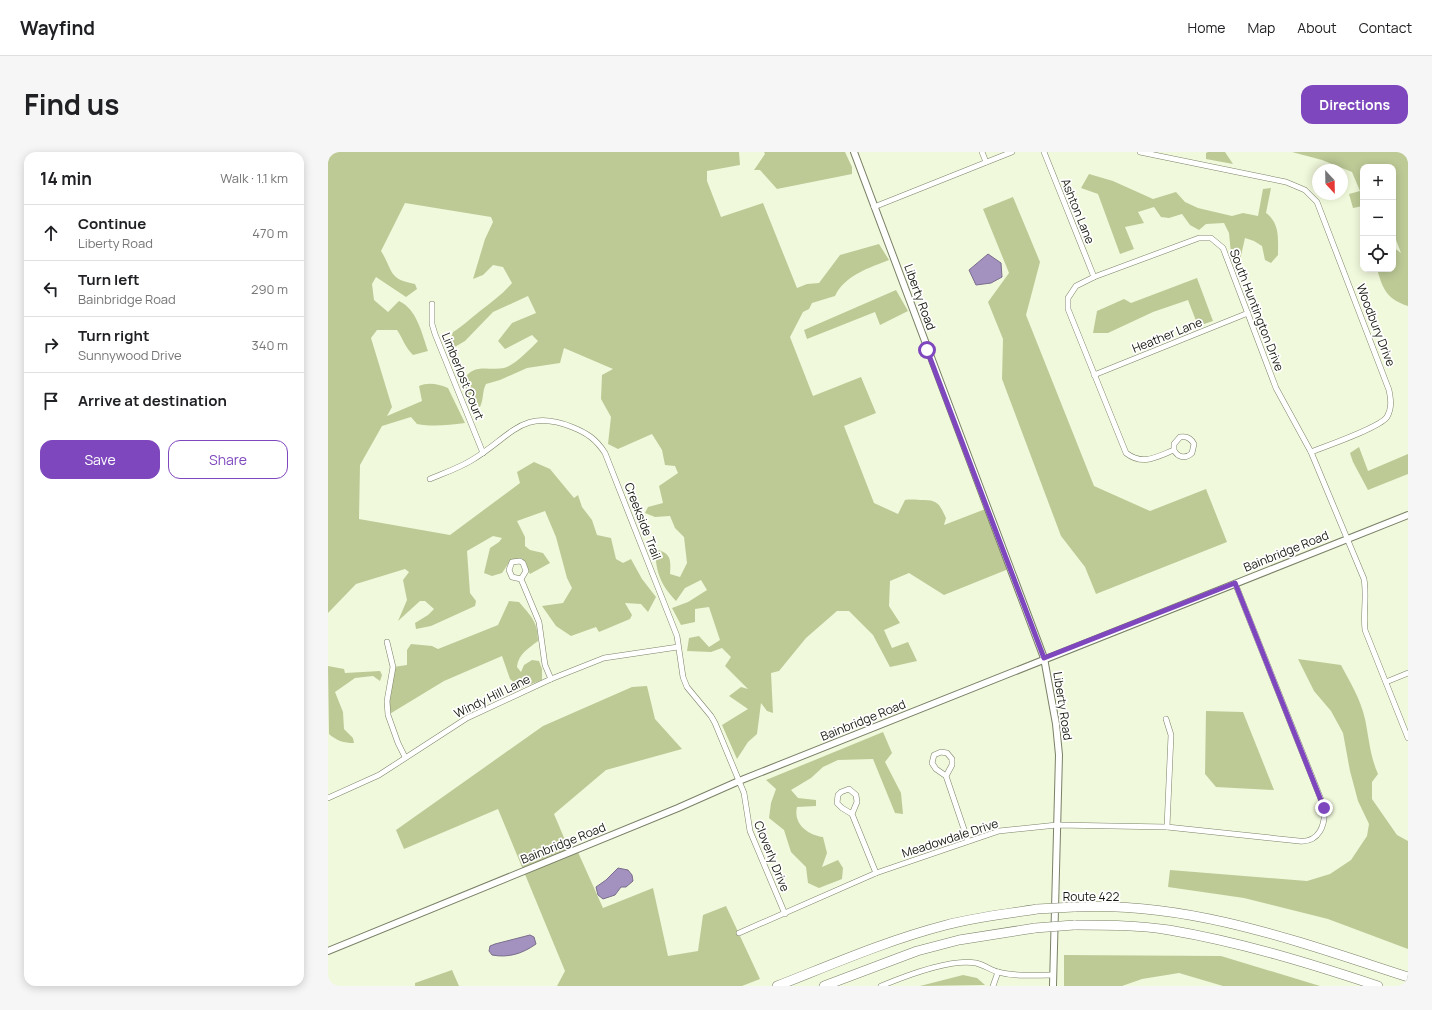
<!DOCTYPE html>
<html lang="en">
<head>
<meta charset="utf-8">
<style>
	body { margin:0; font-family:Manrope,sans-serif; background:#f6f6f6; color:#202124 }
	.controls { position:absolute; right:12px; top:12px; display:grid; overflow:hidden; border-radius:8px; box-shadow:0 2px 10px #0003 }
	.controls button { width:36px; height:36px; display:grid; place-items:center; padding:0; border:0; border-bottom:1px solid #e0e0e0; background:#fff; color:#202124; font:20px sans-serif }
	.compass { position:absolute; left:984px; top:12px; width:36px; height:36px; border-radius:50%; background:#fff; box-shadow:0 2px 10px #0003; rotate:158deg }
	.stop { position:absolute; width:12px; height:12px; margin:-9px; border:3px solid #7f47bd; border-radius:50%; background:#fff }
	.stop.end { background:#7f47bd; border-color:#fff; box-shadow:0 1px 4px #0008 }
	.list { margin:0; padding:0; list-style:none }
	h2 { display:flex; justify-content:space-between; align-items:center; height:52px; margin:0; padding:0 16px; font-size:17px }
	h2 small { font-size:13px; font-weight:400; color:#757577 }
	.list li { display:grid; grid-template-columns:26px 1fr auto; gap:12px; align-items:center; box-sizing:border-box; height:56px; padding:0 16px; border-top:1px solid #e0e0e0 }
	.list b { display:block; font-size:15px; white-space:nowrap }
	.list p { margin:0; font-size:13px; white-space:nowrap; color:#757577 }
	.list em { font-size:13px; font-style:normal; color:#757577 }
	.actions { display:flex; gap:8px; padding:12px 16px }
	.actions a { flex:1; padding:9px 0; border:1px solid #7f47bd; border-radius:12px; text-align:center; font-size:14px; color:#7f47bd }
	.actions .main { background:#7f47bd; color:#fff }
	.icon { flex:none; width:22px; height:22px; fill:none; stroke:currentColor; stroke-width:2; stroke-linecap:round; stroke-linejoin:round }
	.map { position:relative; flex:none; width:1080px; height:834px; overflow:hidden; border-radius:12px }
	header { display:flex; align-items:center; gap:24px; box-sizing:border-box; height:56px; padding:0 20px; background:#fff; border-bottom:1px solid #e0e0e0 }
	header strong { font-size:19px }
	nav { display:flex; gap:22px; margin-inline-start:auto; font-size:14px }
	.intro { display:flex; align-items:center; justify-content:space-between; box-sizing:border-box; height:96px; padding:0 24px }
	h1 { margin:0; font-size:28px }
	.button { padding:10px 18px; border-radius:12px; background:#7f47bd; color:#fff; font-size:14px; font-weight:700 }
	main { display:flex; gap:24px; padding:0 24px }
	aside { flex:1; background:#fff; border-radius:12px; box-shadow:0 2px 10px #0003 }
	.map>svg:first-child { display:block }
	.green { fill:#bdca96 }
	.water { fill:#a391c0; stroke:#796d8b }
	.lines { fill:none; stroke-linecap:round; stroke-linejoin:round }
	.minor-casing { stroke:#7a8167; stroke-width:6 }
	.tertiary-casing { stroke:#7a8167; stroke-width:8 }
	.motorway-casing { stroke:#7a8167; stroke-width:10 }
	.minor { stroke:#fff; stroke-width:5 }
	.tertiary { stroke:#fff; stroke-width:6 }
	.motorway { stroke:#fff; stroke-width:9 }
	.motorway-bridge-casing { stroke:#7a8167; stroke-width:10; stroke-linecap:butt }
	.motorway-bridge { stroke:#fff; stroke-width:9 }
	.route { stroke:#7f47bd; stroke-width:5 }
	.labels { text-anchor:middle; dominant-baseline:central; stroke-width:3.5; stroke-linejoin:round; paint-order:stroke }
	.street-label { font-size:12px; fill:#16190f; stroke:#fff }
</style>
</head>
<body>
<header>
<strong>Wayfind</strong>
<nav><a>Home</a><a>Map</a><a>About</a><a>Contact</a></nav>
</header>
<div class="intro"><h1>Find us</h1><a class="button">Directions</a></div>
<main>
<aside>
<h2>14 min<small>Walk · 1.1 km</small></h2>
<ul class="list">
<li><svg class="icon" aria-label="ahead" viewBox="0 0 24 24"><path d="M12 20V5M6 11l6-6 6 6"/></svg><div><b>Continue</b><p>Liberty Road</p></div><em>470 m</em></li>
<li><svg class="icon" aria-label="left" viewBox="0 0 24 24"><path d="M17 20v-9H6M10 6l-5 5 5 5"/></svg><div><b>Turn left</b><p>Bainbridge Road</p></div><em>290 m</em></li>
<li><svg class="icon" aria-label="right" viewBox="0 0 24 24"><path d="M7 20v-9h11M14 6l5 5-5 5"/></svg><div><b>Turn right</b><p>Sunnywood Drive</p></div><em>340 m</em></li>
<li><svg class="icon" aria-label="arrive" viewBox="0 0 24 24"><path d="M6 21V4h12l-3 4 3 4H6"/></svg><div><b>Arrive at destination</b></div></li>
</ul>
<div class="actions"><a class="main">Save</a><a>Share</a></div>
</aside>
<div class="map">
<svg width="1080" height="834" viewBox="0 0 1080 834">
	<rect width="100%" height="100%" fill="#f1f9dc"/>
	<g class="green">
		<path d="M0,0H411L412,13L379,19V29L393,65L435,51L469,136L479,132L491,131L512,103L551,92L561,108C541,116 517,123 507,144L484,151L481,157L475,160L462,185L485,244L533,225L548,261L516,274L546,351L570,362L577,348C584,347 589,348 596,348C611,348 612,354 618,366L616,373L660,356L683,416L616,443L581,421L562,429L561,454L572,471L556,478L564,496L580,490L589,509L562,515L545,483L521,459H509L478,486L451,519L443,521L445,561L439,559L433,551L429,582L420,590L409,607L394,573L420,557L401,544L413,535L420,537L397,514L403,505L394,496L383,500L359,499L361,486L371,484L381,495L392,488L381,455L367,457V470L353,473L344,456L360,450L379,438L373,428L357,436L348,449C332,432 328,420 327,397C343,401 343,407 342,422L352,425L359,411L356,385L347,376L342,364L327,365L317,361L320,355L335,351L331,334L350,321L347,314L337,313L334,298L324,282L290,297L280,292L283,265L273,247L274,223L285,217L236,196L232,211L199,216L172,228L158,232C154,239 156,247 152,255L145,253L135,229C145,210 160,219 176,216C186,214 203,196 210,189L204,183L177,197L170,189L184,171L208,161L200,144L165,160L137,189L125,196L122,189L125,180C135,174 142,167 152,159C164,150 175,142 184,131L175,115L165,113L155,123L145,127L157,87L165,70L163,65L77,51L53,99C66,120 60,127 87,132L89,137L78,145L48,125L44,132L46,148L60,160L71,149C89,157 94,182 100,199L85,203C77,195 75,187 69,178H49L43,186L64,255L59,264L94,249L91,234C100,230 111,232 120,236L137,271C120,273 106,275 89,272L83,265L54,274L32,313L31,367L122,383L192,331L189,320L206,310L222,317L246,346L250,343L254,355L264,368L269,383L283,386L288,407L295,411L303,407L314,427L328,445L320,460L313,452L297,451L304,463L302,467L271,480L268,475L243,484L228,474L214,454L235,451L244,436L239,426L228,385L217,359L189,369L197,385V394L202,398L215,401L222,411L202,422L194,406L182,409L174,421L164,424L156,421L162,396L171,390L174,386L165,384L139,399L142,441L148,449L147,454L103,474L88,477L87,471L100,463L106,457L97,449H92L70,469L79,448L75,428L81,420L77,417L28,432L0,461Z"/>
		<path d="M436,0H517L524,15V22L449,37L432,18H426L437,2Z"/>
		<path d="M880,0H897L905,12L878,7V1Z"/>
		<path d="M964,0H1080V154C1059,147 1055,138 1049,117H1065V95L1073,101L1065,80V15H1035V54L1025,56L1021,42L1032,39L1024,20L994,8Z"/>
		<path d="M761,22L785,29L825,47L848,40L857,50L870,56L904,64L915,61L930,64L935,37L943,36L938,61C952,71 950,87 950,103L943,111L937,108L934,94L926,89L917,86L912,108L903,102L901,81L896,71L878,72L871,78L862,73L854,62L841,66L833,65L826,55L810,60L816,71L797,75L806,97L792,102L770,42L753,36Z"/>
		<path d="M685,45L712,110L698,163L766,334L822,359L878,337L899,390L768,442L757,415L733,384L674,227L675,187L660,150L681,121L655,57Z"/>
		<path d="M869,126L885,169L870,174L860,148L825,160L780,181H765L769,159L796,147L803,151Z"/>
		<path d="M568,138L580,159L552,173L547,160L479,187L476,178Z"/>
		<path d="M1031,295L1040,319L1080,302V322L1040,338L1025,310L1022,301Z"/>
		<path d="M181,449L191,450C203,464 210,470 210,489C201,496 190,502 189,515L193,520L196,513L204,508L211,509L214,517V528L193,536L182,527L174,504L116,529L60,563L65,515L79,513V498L83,492L104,494L110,497L170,473Z"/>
		<path d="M970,507L1013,513C1022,530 1033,548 1037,567C1041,586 1042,604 1050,622L1044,630V647L1069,683L1080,689V797L1000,767L916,746L840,735L842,718L979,729L1002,722L1023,708L1039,684L1041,672L1030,649L1022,619L1015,581L1003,559L986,539Z"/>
		<path d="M0,514L16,517L17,521L52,519L54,523L52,529L45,524L27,526L7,540L15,560L16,577L25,586L26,591C16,591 9,589 1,582Z"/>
		<path d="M319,534L327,567L354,597L278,618L226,662L242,700L249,698L275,756L325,736L340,804L370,799L375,763L398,754L432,827L414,834H229L237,819L170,657L76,697L68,678L215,574L304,535Z"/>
		<path d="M878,559L915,560L946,638L888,635L877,622Z"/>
		<path d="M555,580L564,601L557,610L573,641L575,662L567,661L545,607L510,608L495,615L483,626L463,638L470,646L488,648V654L469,655C465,672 480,683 495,685L499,701L494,715L510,708L515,716L514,727L491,736L480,731L478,715L463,700L456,678L441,666L443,651L448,637L438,628Z"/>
		<path d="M736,803L893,804L992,834H895L851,821L814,827L794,834H736Z"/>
		<path d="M124,818L131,834H87V831Z"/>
		<path d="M635,823L649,826L657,833L592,834Z"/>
	</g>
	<g class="water">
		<path d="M660,102L673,111L674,125L663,131L648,133L641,118Z"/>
		<path d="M290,716L300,718L304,723L305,729L298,735H293L287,743L275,747L270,743L268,735L278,728Z"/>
		<path d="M202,783L206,785L208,792C194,802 180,806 164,803L161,799L162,794L167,792Z"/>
	</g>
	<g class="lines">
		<g class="minor-casing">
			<g id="minor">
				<path d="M654,0L658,10"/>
				<path d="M716,0L766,125"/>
				<path d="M812,0L958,30L977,38L989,50L1061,238C1063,248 1064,256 1059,265C1051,276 998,294 983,300"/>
				<path d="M546,55L684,0"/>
				<path d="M104,152V172L107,182L155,301"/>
				<path d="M766,223L920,161"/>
				<path d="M846,298C850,306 858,307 864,301L866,292C863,286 858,284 852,285L846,292V298C828,305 815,314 798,301L740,157V146L748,134L766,125L871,86H883L895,96L948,236L983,300L1036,427C1039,444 1035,461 1037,478L1080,586"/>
				<path d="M102,327C116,321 131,316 144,308C183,285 194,255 244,275C259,281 268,287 277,301L349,484L355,525L359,535L383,564L387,571L416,641L422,679L457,762"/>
				<path d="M193,427L198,419L195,411L192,409L184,410L181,418L184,425L193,427L211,470L217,513L223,527"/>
				<path d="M59,490L65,515L59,549L60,563L70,591L77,605"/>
				<path d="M1058,530L1080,521"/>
				<path d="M838,567L843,583L839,675"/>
				<path d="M618,624L608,617L604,611L606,603L613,600L619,601L624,607V613L618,624L640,689"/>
				<path d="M0,646L51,623L139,566L223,527L276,506L350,495"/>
				<path d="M524,662L514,656L509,651L510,643L513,640L521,637L528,643L529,650L524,662L548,721"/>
				<path d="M411,781L548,721L671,679L729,673L839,675L971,689C991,691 998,673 996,655L907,431"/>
				<path d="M553,834C577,824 622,806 648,811C656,813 663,818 670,820C688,825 707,823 725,823"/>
				<path d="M665,834L670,820"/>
			</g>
		</g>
		<g class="tertiary-casing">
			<g id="tertiary">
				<path d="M526,0L716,506L728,572L731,603L725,834"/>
				<path d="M0,799L350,656L411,629L1080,363"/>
			</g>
		</g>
		<g class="motorway-casing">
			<g id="motorway">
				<path d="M746,755C862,749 971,790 1080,825"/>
				<path d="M746,773C778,773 810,773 841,778C912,790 981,811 1050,834"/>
				<path d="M449,834C505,812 560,788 618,773C648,765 679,762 709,757"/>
				<path d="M496,834L589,799L631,788L707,776"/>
			</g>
		</g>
		<use href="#minor" class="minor"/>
		<use href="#tertiary" class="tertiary"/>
		<use href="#motorway" class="motorway"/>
		<g class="motorway-bridge-casing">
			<g id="motorway-bridge">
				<path d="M709,757L746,755"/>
				<path d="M707,776L746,773"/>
			</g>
		</g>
		<use href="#motorway-bridge" class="motorway-bridge"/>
	</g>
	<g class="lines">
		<path class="route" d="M599,198L716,506L907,431L996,656"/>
	</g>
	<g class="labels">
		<g class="street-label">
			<text transform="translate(750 59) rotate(68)">Ashton Lane</text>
			<text transform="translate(592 145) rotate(70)">Liberty Road</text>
			<text transform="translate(929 158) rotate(69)">South Huntington Drive</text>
			<text transform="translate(1048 173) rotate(69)">Woodbury Drive</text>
			<text transform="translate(839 183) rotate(-22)">Heather Lane</text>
			<text transform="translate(135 224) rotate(68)">Limberlost Court</text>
			<text transform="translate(315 369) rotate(69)">Creekside Trail</text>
			<text transform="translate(958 399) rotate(-22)">Bainbridge Road</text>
			<text transform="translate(164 544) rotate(-26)">Windy Hill Lane</text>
			<text transform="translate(735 554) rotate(81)">Liberty Road</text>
			<text transform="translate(535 568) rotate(-22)">Bainbridge Road</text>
			<text transform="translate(622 686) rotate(-18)">Meadowdale Drive</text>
			<text transform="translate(235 691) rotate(-22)">Bainbridge Road</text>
			<text transform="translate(444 704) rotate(68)">Cloverly Drive</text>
			<text x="763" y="744">Route 422</text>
		</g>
	</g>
</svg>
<div class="controls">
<button>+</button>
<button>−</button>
<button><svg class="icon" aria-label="locate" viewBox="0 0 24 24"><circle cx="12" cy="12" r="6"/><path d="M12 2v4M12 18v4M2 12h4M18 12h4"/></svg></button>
</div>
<svg class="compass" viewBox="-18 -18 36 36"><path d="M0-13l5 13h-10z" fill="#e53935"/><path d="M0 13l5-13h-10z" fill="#757577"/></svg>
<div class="stop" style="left:599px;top:198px"></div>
<div class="stop end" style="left:996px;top:656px"></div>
</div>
</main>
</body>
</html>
